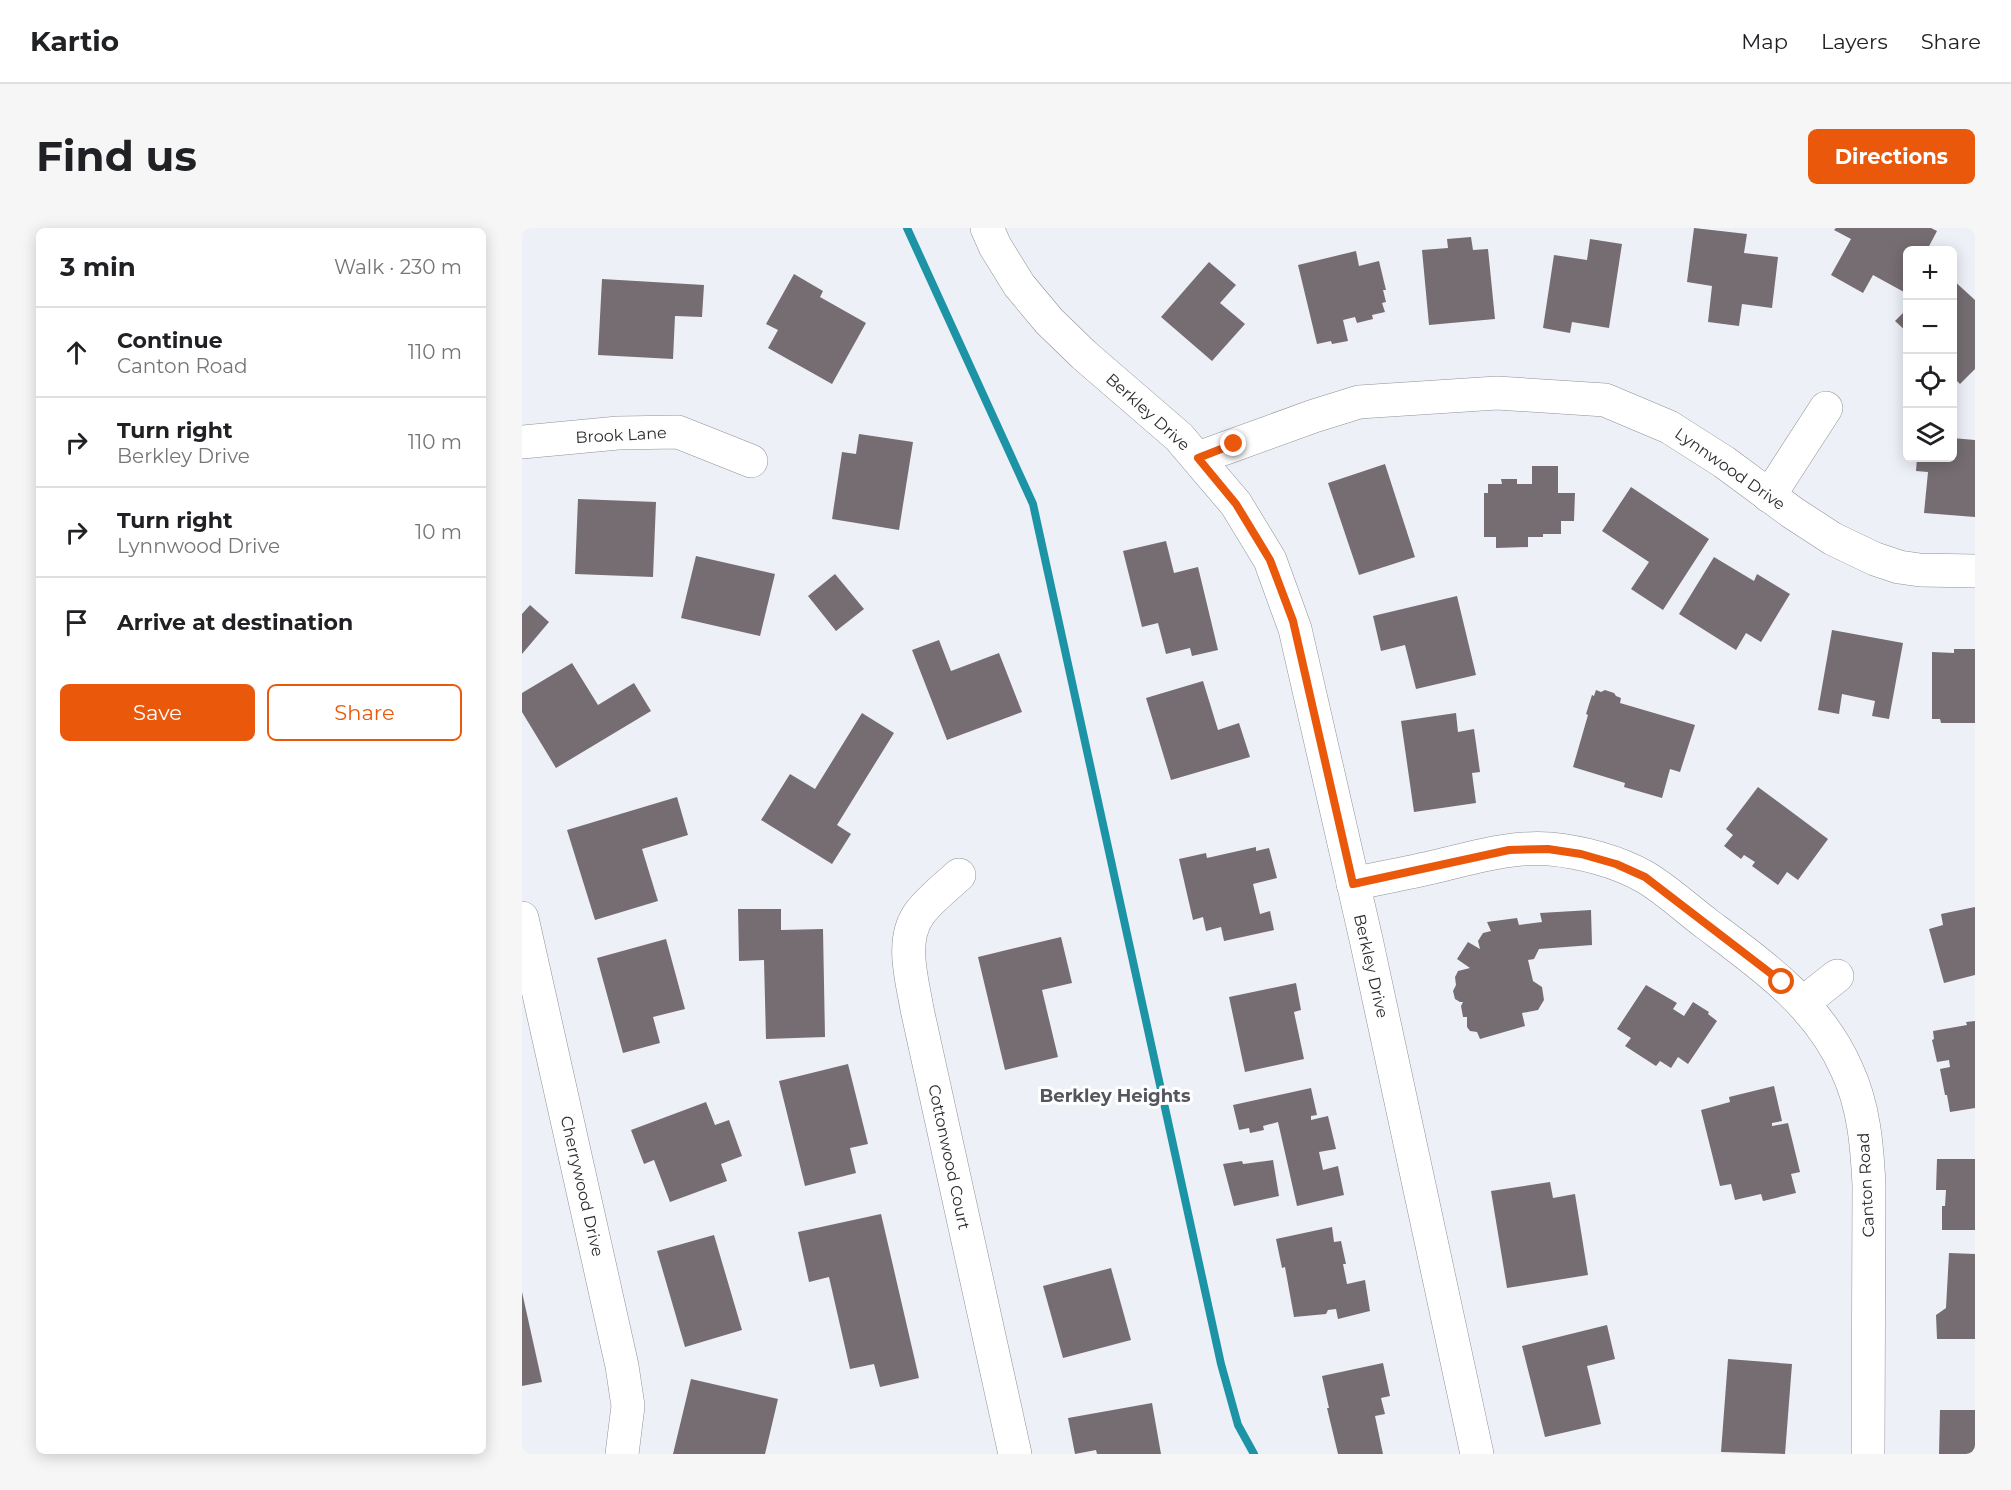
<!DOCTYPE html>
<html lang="en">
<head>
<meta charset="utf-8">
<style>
	body { margin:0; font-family:Montserrat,sans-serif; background:#f6f6f6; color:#202124 }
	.controls { position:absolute; right:18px; top:18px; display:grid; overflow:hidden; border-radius:9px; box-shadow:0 3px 15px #0003 }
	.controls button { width:54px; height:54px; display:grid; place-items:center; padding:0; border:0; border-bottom:2px solid #e0e0e0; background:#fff; color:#202124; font:30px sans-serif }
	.stop { position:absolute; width:18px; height:18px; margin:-14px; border:4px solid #ea580c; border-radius:50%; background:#fff }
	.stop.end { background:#ea580c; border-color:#fff; box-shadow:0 2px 6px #0008 }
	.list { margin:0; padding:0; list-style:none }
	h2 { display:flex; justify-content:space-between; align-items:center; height:78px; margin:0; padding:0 24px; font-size:26px }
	h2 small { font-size:20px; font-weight:400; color:#757577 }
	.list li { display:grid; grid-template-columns:39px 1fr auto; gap:18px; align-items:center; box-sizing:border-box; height:90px; padding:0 24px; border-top:2px solid #e0e0e0 }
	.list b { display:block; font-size:22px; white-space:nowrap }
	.list p { margin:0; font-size:20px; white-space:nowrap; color:#757577 }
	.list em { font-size:20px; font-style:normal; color:#757577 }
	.actions { display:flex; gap:12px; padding:18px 24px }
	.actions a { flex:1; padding:14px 0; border:2px solid #ea580c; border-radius:9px; text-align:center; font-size:21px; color:#ea580c }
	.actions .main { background:#ea580c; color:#fff }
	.icon { flex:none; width:33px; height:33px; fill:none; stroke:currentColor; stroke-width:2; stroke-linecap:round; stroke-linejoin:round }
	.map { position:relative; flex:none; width:1453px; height:1226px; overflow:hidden; border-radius:9px }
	header { display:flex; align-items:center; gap:36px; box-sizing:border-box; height:84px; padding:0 30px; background:#fff; border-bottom:2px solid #e0e0e0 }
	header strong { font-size:28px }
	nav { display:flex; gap:33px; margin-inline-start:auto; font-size:21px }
	.intro { display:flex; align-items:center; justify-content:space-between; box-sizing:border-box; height:144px; padding:0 36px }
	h1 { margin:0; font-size:42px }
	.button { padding:15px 27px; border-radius:9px; background:#ea580c; color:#fff; font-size:21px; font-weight:700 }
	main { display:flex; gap:36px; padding:0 36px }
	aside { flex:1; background:#fff; border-radius:9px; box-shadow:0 3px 15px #0003 }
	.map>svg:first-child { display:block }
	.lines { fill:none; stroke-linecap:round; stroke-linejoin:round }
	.stream { stroke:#1c94a6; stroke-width:8 }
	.building { fill:#756d71 }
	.minor-casing { stroke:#8f9198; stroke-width:34 }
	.minor { stroke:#fff; stroke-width:33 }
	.route { stroke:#ea580c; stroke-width:8 }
	.labels { text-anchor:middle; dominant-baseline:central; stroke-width:6; stroke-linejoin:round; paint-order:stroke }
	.street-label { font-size:16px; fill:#2b2b2e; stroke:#fefefe }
	.neighbourhood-label { font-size:18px; font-weight:bold; fill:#55565d; stroke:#fefefe }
</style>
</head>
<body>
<header>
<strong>Kartio</strong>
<nav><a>Map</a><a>Layers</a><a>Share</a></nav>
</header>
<div class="intro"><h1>Find us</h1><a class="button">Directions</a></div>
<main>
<aside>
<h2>3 min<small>Walk · 230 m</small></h2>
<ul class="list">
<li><svg class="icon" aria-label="ahead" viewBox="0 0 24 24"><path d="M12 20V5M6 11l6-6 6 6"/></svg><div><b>Continue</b><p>Canton Road</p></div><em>110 m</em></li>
<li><svg class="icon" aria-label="right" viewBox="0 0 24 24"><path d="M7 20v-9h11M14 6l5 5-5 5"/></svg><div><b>Turn right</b><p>Berkley Drive</p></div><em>110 m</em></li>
<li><svg class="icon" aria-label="right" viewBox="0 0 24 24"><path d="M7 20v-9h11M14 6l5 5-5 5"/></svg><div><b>Turn right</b><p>Lynnwood Drive</p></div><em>10 m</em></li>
<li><svg class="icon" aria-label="arrive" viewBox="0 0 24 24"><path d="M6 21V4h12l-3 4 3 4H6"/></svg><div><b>Arrive at destination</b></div></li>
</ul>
<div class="actions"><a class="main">Save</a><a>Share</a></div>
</aside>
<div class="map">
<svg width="1453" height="1226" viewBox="0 0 1453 1226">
	<rect width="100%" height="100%" fill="#eef0f8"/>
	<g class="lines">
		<path class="stream" d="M385,0L511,276L699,1136L716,1197L732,1226"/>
	</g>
	<g class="building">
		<path d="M1172,0L1225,6L1222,25L1256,29L1250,80L1220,76L1217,98L1186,94L1190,58L1165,54Z"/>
		<path d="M1314,0H1409L1415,3L1405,22H1386V57L1382,64L1351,47L1341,65L1309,47L1329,11L1312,2Z"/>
		<path d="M949,9L951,22L966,21L973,91L907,97L900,22L926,20L925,11Z"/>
		<path d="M1068,11L1100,16L1087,100L1050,94L1048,105L1021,100L1032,27L1065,32Z"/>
		<path d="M834,23L837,38L857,33L864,62H861L864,74L860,75L863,84L850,87L851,91L835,95L833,89L821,92L826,113L810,116L809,113L795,116L776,37Z"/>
		<path d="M687,34L714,57L698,75L723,96L690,133L639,89Z"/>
		<path d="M272,46L301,63L298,69L344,95L310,156L246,120L256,102L244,96Z"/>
		<path d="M80,51L182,57L180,89L153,88L151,131L76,127Z"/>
		<path d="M1430,51L1453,72V141L1438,156L1430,148Z"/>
		<path d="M1386,80V105L1373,93Z"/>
		<path d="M337,206L391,214L377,302L310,291L320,224L334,226Z"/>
		<path d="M1430,210L1453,212V289L1402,285L1406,244L1394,243L1395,230H1430Z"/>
		<path d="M863,236L893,329L837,347L806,255Z"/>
		<path d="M1010,238H1036V265H1053L1052,293H1039V306H1021V309H1006V319L974,320V309H962V265H966V256H980L979,251H995V256H1010Z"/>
		<path d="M1109,259L1187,311L1141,382L1109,361L1127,334L1080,303Z"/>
		<path d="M56,271L134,274L131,349L53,346Z"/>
		<path d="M644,313L652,345L676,339L696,422L670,428L668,420L644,426L636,395L620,399L601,323Z"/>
		<path d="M174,328L253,346L238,408L159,390Z"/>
		<path d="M1192,329L1232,353L1235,346L1268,366L1239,414L1224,405L1214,422L1157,386Z"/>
		<path d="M313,346L342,381L314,403L286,368Z"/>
		<path d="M935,368L954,447L894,461L883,417L859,423L851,388Z"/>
		<path d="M8,377L27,394L0,426V386Z"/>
		<path d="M1310,402L1381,415L1367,491L1350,488L1353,473L1320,466L1317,486L1296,482Z"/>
		<path d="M417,412L429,443L477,425L500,484L425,512L390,422Z"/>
		<path d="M1432,421H1453V495H1419L1418,491H1410V424L1432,425Z"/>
		<path d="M50,435L76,477L112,455L129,483L34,540L0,484V465Z"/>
		<path d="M681,453L696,502L717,495L728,529L649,552L624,470Z"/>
		<path d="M1074,462L1079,464L1083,462L1092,465L1094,468L1099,470L1098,475L1173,497L1158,544L1148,541L1140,570L1102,559L1103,555L1051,539L1066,487L1064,486L1070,467L1072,468Z"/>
		<path d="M340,485L372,505L315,597L329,606L310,636L239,592L268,546L293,561Z"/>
		<path d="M934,485L936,504L952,501L958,544L950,545L954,575L892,584L879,493Z"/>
		<path d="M1236,559L1306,611L1276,652L1265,644L1256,657L1230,638L1233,634L1222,627L1219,631L1202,618L1211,607L1204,601Z"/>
		<path d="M155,569L166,607L120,621L136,673L73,692L45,602Z"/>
		<path d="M734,619V623L747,620L755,650L731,656L738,686L748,683L752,702L702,713L699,699L684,703L681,689L671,692L657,631L684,625L685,630Z"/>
		<path d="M1453,679V747L1422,755L1407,701L1421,697L1419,686Z"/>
		<path d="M216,681H259V702L301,701L303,809L244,811L242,732L217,733Z"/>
		<path d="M1069,682L1070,717L1017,721L1012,731L1006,732L1011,753L1020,759L1022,772L1016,782L1000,785L1003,798L958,811L955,804L948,803L945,799V789H941L939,778L941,774H938L933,771L931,763L934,757L933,749L936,743L948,740L935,731L946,714L958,721L956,713L961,705L969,703L965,694L995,690L997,697L1020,694L1018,685Z"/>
		<path d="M539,709L550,755L520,762L536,829L483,842L456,729Z"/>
		<path d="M144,711L163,781L131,789L138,815L101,825L75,730Z"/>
		<path d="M774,755L779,782L772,784L782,831L723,844L707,769Z"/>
		<path d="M1124,757L1155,775L1151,781L1162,788L1171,774L1187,784L1186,786L1195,793L1166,836L1156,829L1149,840L1138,833L1134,838L1103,818L1109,810L1095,801Z"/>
		<path d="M1453,793V880L1428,884L1425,867H1423L1418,841L1428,839L1427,832L1415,834L1410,812L1412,811L1411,803L1445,797L1444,794Z"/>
		<path d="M326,836L346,916L328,920L334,945L283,958L257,853Z"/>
		<path d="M1252,858L1260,893L1250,895V898L1266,895L1278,944L1269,946L1274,965L1241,973L1239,966L1213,972L1209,956L1198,958L1179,882L1208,874L1207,869Z"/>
		<path d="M789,860L795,887L789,888V892L806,888L814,921L797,924L801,942L816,938L822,967L775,978L756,894L741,898L742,902L728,905L727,900L717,902L711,877Z"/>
		<path d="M184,874L193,897L207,892L220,928L199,936L205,953L148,974L132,932L122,936L109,902Z"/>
		<path d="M1415,931H1453V1002H1420V978H1423L1424,962H1414Z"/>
		<path d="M751,932L757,968L712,978L701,936L720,933L721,936Z"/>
		<path d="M1028,954L1031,970L1053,966L1066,1047L985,1060L969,963Z"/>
		<path d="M359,986L397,1150L358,1159L352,1136L328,1141L307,1049L287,1054L276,1004Z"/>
		<path d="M810,999L812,1014L819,1013L824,1036H821L825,1056L843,1052L848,1083L816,1091L814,1081L806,1082L804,1086L772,1089L763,1039L760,1040L754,1011Z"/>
		<path d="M192,1007L220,1102L163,1119L135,1023Z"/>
		<path d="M1427,1025L1453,1026V1111H1415L1414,1087L1424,1080Z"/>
		<path d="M589,1040L609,1112L541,1130L521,1058Z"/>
		<path d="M0,1064L20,1154L0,1158Z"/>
		<path d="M1085,1097L1093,1131L1065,1138L1079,1196L1023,1209L1000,1118Z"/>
		<path d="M1206,1131L1270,1136L1263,1226L1199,1224Z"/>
		<path d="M861,1135L868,1168L859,1170L863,1186L853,1188L861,1226H816L805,1180H807L800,1148Z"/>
		<path d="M169,1151L256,1171L243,1226H151Z"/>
		<path d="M630,1175L639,1226H575L574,1222L553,1226L546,1190Z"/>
		<path d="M1418,1182H1453V1226H1417Z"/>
	</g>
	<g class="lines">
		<g class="minor-casing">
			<g id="minor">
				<path d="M465,0L473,18L497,57L527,93L562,127L657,209L714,276L748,332L773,401L844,711L955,1226"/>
				<path d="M0,214L96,205L156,204L229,233"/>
				<path d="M676,230L792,188L837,174L975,165L1083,172L1147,199L1202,234L1271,285L1311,311L1353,331L1377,339L1398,342L1453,343"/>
				<path d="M1247,268L1304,180"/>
				<path d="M437,647C425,658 406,673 397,686C378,713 390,751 395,781L493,1226"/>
				<path d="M831,656C862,649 893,644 924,636C958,628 993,618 1028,621C1059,624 1095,633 1123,649C1145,662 1165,681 1185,696C1240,737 1297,777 1325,842C1342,878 1345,918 1347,957L1346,1226"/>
				<path d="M0,690L100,1138L106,1178L100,1226"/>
				<path d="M1281,775L1315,748"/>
			</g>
		</g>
		<use href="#minor" class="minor"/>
	</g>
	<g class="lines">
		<path class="route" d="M712,216L676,230L714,276L748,332L771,393L831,656L987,622L1026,621L1059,626L1094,636L1123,649L1260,754"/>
	</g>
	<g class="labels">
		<g class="street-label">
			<text transform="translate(626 184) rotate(42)">Berkley Drive</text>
			<text transform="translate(99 207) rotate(-3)">Brook Lane</text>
			<text transform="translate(1208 241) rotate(35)">Lynnwood Drive</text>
			<text transform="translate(849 738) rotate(77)">Berkley Drive</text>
			<text transform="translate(427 929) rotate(78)">Cottonwood Court</text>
			<text transform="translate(1344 957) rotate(-93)">Canton Road</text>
			<text transform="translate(60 958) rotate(77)">Cherrywood Drive</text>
		</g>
		<g class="neighbourhood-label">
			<text x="593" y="868">Berkley Heights</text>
		</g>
	</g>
</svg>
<div class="controls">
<button>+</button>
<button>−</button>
<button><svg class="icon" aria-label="locate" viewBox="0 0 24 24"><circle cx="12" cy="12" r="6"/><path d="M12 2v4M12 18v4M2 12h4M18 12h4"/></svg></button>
<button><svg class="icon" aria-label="layers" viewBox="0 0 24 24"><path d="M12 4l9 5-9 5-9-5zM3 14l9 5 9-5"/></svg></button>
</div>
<div class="stop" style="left:1260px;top:754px"></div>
<div class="stop end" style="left:712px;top:216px"></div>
</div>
</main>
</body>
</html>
